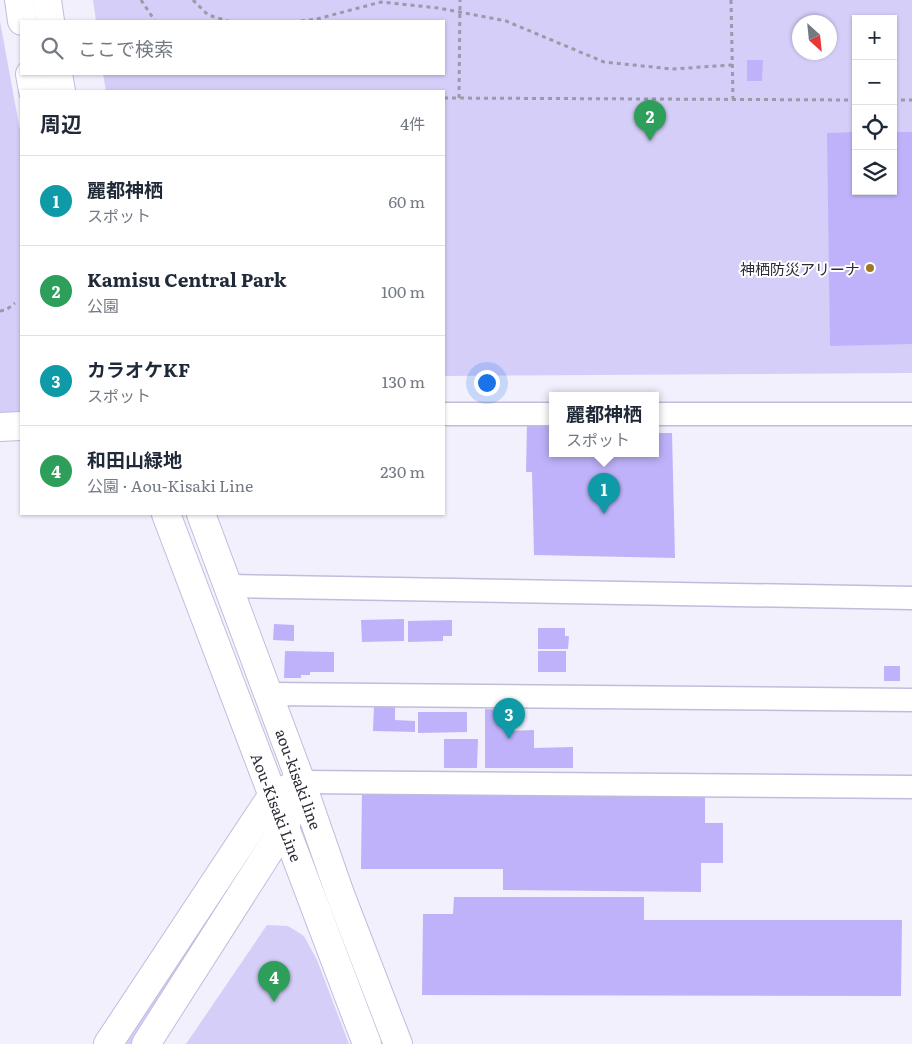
<!DOCTYPE html>
<html lang="ja">
<head>
<meta charset="utf-8">
<style>
	body { margin:0; font-family:Literata,"Noto Sans JP",serif; background:#f2f2f3; color:#1f2937 }
	.controls { position:absolute; right:15px; top:15px; display:grid; overflow:hidden; border-radius:0px; box-shadow:0 1px 4px #0004 }
	.controls button { width:45px; height:45px; display:grid; place-items:center; padding:0; border:0; border-bottom:1px solid #e0e1e3; background:#fff; color:#1f2937; font:25px sans-serif }
	.compass { position:absolute; left:792px; top:15px; width:45px; height:45px; border-radius:50%; background:#fff; box-shadow:0 1px 4px #0004; rotate:153deg }
	.you { position:absolute; left:486px; top:382px; width:18px; height:18px; margin:-12px; border:4px solid #fff; border-radius:50%; background:#1a73e8; box-shadow:0 0 0 8px #1a73e833 }
	.badge { display:grid; place-items:center; width:32px; height:32px; border-radius:50%; background:#0b8043; color:#fff; font-size:16px; font-weight:700 }
	.pin { position:absolute; translate:-50% -41px; filter:drop-shadow(0 1px 2px #0008) }
	.pin::after { content:''; position:absolute; top:26px; width:18px; height:15px; background:inherit; clip-path:polygon(0 0,100% 0,50% 100%) }
	.popup { position:absolute; left:549px; top:392px; width:110px; height:65px; box-sizing:border-box; display:grid; place-content:center; border-radius:0px; background:#fff; filter:drop-shadow(0 1px 4px #0005); font-size:16px; white-space:nowrap; color:#747a83 }
	.popup b { font-size:19px; color:#1f2937 }
	.popup::after { content:''; position:absolute; left:50%; top:100%; margin-left:-10px; border:10px solid transparent; border-top-color:#fff }
	.list { margin:0; padding:0; list-style:none }
	h2 { display:flex; justify-content:space-between; align-items:center; height:65px; margin:0; padding:0 20px; font-size:21px }
	h2 small { font-size:16px; font-weight:400; color:#747a83 }
	.list li { display:grid; grid-template-columns:32px 1fr auto; gap:15px; align-items:center; box-sizing:border-box; height:90px; padding:0 20px; border-top:1px solid #e0e1e3 }
	.list b { display:block; font-size:19px; white-space:nowrap }
	.list p { margin:0; font-size:16px; white-space:nowrap; color:#747a83 }
	.list em { font-size:16px; font-style:normal; color:#747a83 }
	.icon { flex:none; width:28px; height:28px; fill:none; stroke:currentColor; stroke-width:2; stroke-linecap:round; stroke-linejoin:round }
	.map { position:relative; flex:none; width:912px; height:1044px; overflow:hidden }
	.search { position:absolute; background:#fff; box-shadow:0 1px 4px #0004; left:20px; top:20px; width:425px; height:55px; display:flex; align-items:center; gap:12px; box-sizing:border-box; padding:0 18px; border-radius:0px; color:#747a83; font-size:19px }
	.panel { position:absolute; background:#fff; box-shadow:0 1px 4px #0004; left:20px; top:90px; width:425px; height:425px; border-radius:0px }
	.map>svg:first-child { display:block }
	.green { fill:#d5cef8; fill-rule:evenodd }
	.building { fill:#bfb2fa }
	.lines { fill:none; stroke-linecap:round; stroke-linejoin:round }
	.minor-casing { stroke:#c1bcdc; stroke-width:25 }
	.tertiary-casing { stroke:#c1bcdc; stroke-width:30 }
	.secondary-casing { stroke:#c1bcdc; stroke-width:30 }
	.path { stroke:#9c9aa7; stroke-width:3; stroke-dasharray:4 4; stroke-linecap:butt }
	.minor { stroke:#fff; stroke-width:22 }
	.tertiary { stroke:#fff; stroke-width:28 }
	.secondary { stroke:#fff; stroke-width:28 }
	.poi-dot { fill:#9f7825; stroke:#fff; stroke-width:2 }
	.labels { text-anchor:middle; dominant-baseline:central; stroke-width:4; stroke-linejoin:round; paint-order:stroke }
	.poi-label { font-size:15px; fill:#2c2a36; stroke:#fff; text-anchor:end }
	.street-label { font-size:15px; fill:#2c2a36; stroke:#fff }
</style>
</head>
<body>
<div class="map">
<svg width="912" height="1044" viewBox="0 0 912 1044">
	<rect width="100%" height="100%" fill="#f2f0fd"/>
	<g class="green">
		<path d="M93,0H912V373L444,376V91H106L103,74H444V21H96ZM856,19H893V191H856ZM800,22H830V52H800Z"/>
		<path d="M0,21L21,136V416L0,418Z"/>
		<path d="M216,901L219,911L133,1044H123Z"/>
		<path d="M267,925L288,926L304,936L317,960L349,1044H186Z"/>
	</g>
	<g class="building">
		<path d="M747,60H763L762,81H747Z"/>
		<path d="M856,132V191H893V132H912V344L830,346L827,133Z"/>
		<path d="M527,422H553V453H655V433H672L675,558L534,555L532,472H526Z"/>
		<path d="M404,619V641L362,642L361,620Z"/>
		<path d="M452,620V636H443V641L408,642V621Z"/>
		<path d="M274,624L294,625V641L273,640Z"/>
		<path d="M538,628H565V636H569L568,649H538Z"/>
		<path d="M285,651L334,652V672H310V675H301V678H284Z"/>
		<rect x="538" y="651" width="28" height="21"/>
		<rect x="884" y="666" width="16" height="15"/>
		<path d="M374,706H395V720L415,721V732L373,731Z"/>
		<path d="M485,709L505,710V731L534,730V748L573,747V768H485Z"/>
		<path d="M418,712H467V732L418,733Z"/>
		<path d="M444,739H478L477,768H444Z"/>
		<path d="M362,790L705,793V823H723V863H701V892L503,890V869H361Z"/>
		<path d="M454,897H644V920H902L901,996L422,995L423,914H453Z"/>
	</g>
	<g class="lines">
		<g class="minor-casing">
			<g id="minor">
				<path d="M444,414H553"/>
				<path d="M655,414H912"/>
				<path d="M229,586L912,598"/>
				<path d="M269,694L912,700"/>
				<path d="M301,782L912,787"/>
			</g>
		</g>
		<g class="tertiary-casing">
			<g id="tertiary">
				<path d="M0,427L21,426"/>
				<path d="M108,1044L272,796L301,782"/>
				<path d="M146,1044L285,826L292,807"/>
			</g>
		</g>
		<g class="secondary-casing">
			<g id="secondary">
				<path d="M19,0L22,21"/>
				<path d="M47,0L50,21"/>
				<path d="M30,74L33,91"/>
				<path d="M58,74L61,91"/>
				<path d="M166,514L367,1044"/>
				<path d="M201,514L301,782L340,894L398,1044"/>
			</g>
		</g>
		<g class="path">
			<path d="M141,0L155,21"/>
			<path d="M193,0L208,15L228,21"/>
			<path d="M731,0L733,99"/>
			<path d="M301,21L317,19L381,2L438,8L506,21L604,62L672,69L732,65"/>
			<path d="M444,98L856,100"/>
			<path d="M459,98L460,0"/>
			<path d="M893,100H912"/>
			<path d="M0,311L6,310L15,303"/>
		</g>
		<use href="#minor" class="minor"/>
		<use href="#tertiary" class="tertiary"/>
		<use href="#secondary" class="secondary"/>
	</g>
	<circle class="poi-dot" cx="870" cy="268" r="5"/>
	<g class="labels">
		<g class="poi-label">
			<text x="860" y="268">神栖防災アリーナ</text>
		</g>
		<g class="street-label">
			<text transform="translate(299 779) rotate(70)">aou-kisaki line</text>
			<text transform="translate(277 807) rotate(69)">Aou-Kisaki Line</text>
		</g>
	</g>
</svg>
<div class="controls">
<button>+</button>
<button>−</button>
<button><svg class="icon" aria-label="locate" viewBox="0 0 24 24"><circle cx="12" cy="12" r="6"/><path d="M12 2v4M12 18v4M2 12h4M18 12h4"/></svg></button>
<button><svg class="icon" aria-label="layers" viewBox="0 0 24 24"><path d="M12 4l9 5-9 5-9-5zM3 14l9 5 9-5"/></svg></button>
</div>
<svg class="compass" viewBox="-18 -18 36 36"><path d="M0-13l5 13h-10z" fill="#e53935"/><path d="M0 13l5-13h-10z" fill="#747a83"/></svg>
<div class="you"></div>
<div class="pin badge" style="left:604px;top:514px;background:#0f9aa8">1</div>
<div class="popup"><b>麗都神栖</b>スポット</div>
<div class="pin badge" style="left:650px;top:141px;background:#2e9e5b">2</div>
<div class="pin badge" style="left:509px;top:739px;background:#0f9aa8">3</div>
<div class="pin badge" style="left:274px;top:1002px;background:#2e9e5b">4</div>
<div class="search"><svg class="icon" aria-label="search" viewBox="0 0 24 24"><circle cx="10" cy="10" r="6"/><path d="M15 15l6 6"/></svg>ここで検索</div>
<section class="panel">
<h2>周辺<small>4件</small></h2>
<ul class="list">
<li><span class="badge" style="background:#0f9aa8">1</span><div><b>麗都神栖</b><p>スポット</p></div><em>60 m</em></li>
<li><span class="badge" style="background:#2e9e5b">2</span><div><b>Kamisu Central Park</b><p>公園</p></div><em>100 m</em></li>
<li><span class="badge" style="background:#0f9aa8">3</span><div><b>カラオケKF</b><p>スポット</p></div><em>130 m</em></li>
<li><span class="badge" style="background:#2e9e5b">4</span><div><b>和田山緑地</b><p>公園 · Aou-Kisaki Line</p></div><em>230 m</em></li>
</ul>
</section>
</div>
</body>
</html>
